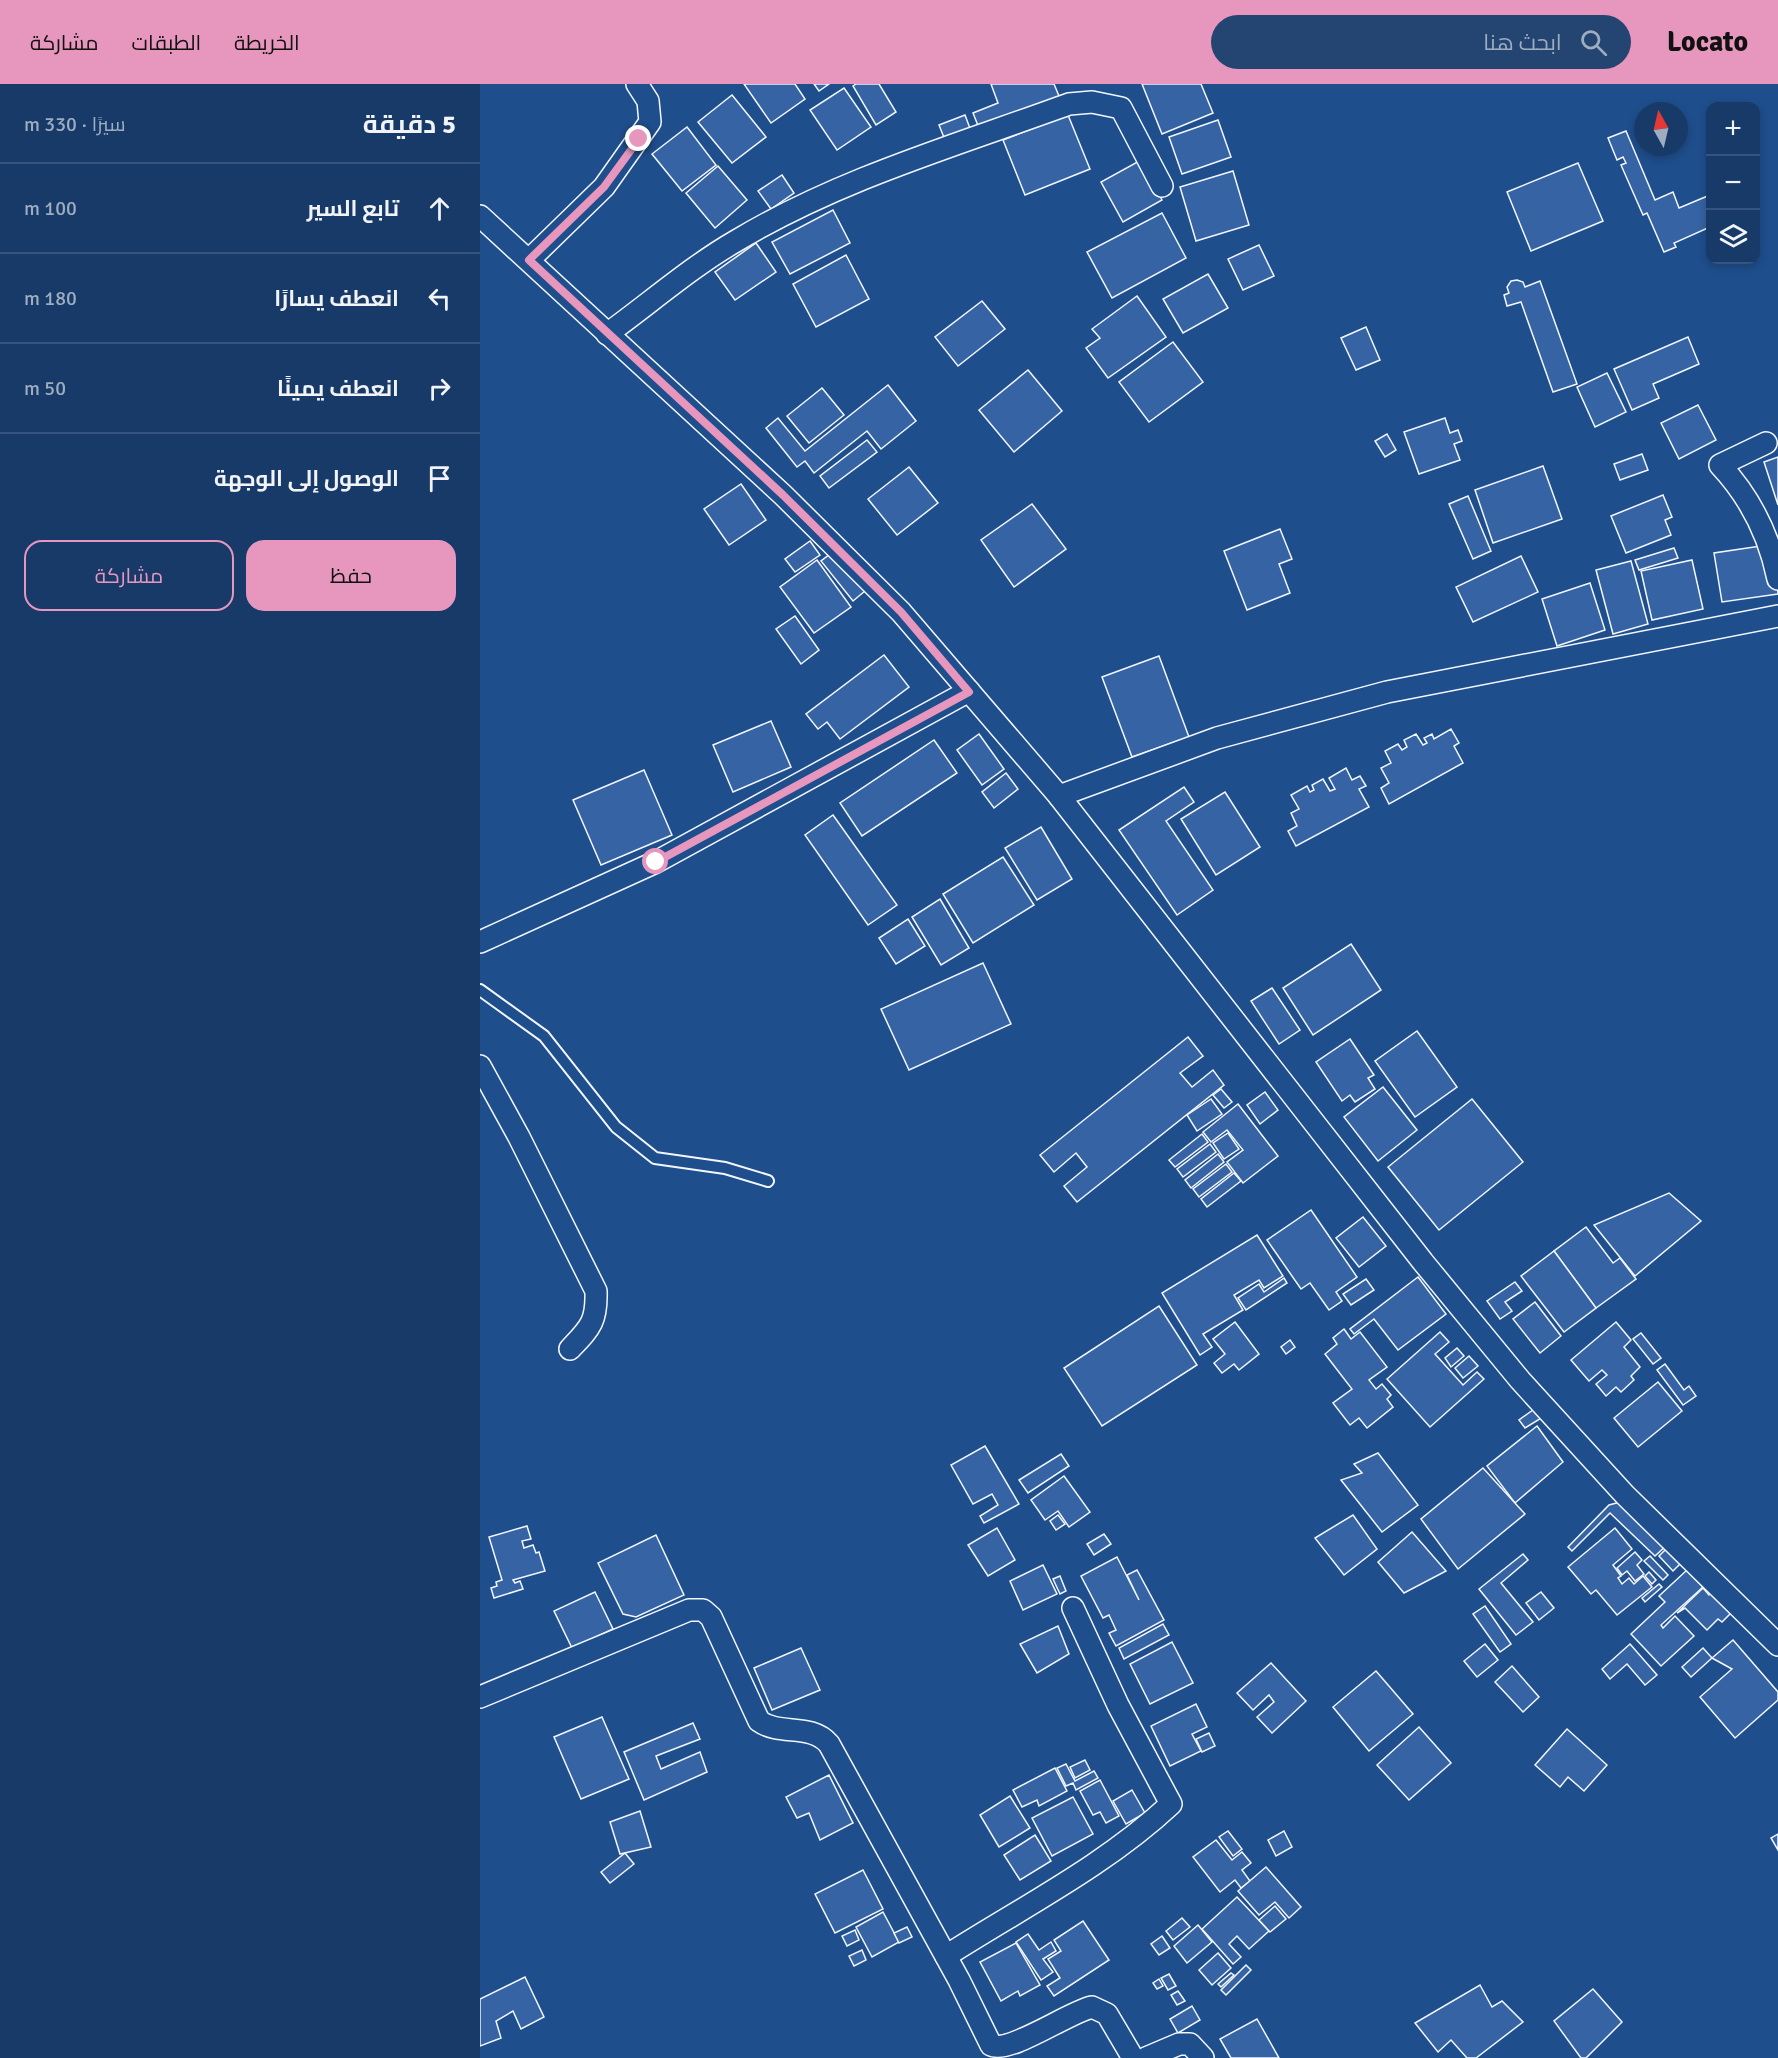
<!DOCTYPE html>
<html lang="ar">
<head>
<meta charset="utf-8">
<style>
	body { margin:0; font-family:Signika,Cairo,sans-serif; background:#244571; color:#f1f3f6; direction:rtl }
	.controls { position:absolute; right:18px; top:18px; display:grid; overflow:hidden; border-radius:12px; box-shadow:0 3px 9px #0003 }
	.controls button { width:54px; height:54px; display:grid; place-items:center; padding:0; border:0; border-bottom:2px solid #36547d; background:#173a69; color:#f1f3f6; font:30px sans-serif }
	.compass { position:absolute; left:1154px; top:18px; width:54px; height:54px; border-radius:50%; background:#173a69; box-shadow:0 3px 9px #0003; rotate:352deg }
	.stop { position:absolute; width:18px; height:18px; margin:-14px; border:4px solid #e797bd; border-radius:50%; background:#fff }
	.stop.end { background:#e797bd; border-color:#fff; box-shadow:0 2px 6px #0008 }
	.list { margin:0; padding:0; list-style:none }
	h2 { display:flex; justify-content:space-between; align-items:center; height:78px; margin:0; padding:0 24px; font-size:26px }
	h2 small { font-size:20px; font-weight:400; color:#9eadc0 }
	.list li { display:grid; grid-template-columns:39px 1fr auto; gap:18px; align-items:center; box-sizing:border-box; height:90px; padding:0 24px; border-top:2px solid #36547d }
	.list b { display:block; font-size:22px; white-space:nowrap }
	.list em { font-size:20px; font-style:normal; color:#9eadc0 }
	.actions { display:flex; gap:12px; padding:18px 24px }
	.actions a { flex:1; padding:14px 0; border:2px solid #e797bd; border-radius:18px; text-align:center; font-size:21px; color:#e797bd }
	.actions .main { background:#e797bd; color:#111 }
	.icon { flex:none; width:33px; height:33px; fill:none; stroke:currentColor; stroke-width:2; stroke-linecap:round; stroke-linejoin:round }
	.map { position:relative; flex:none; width:1298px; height:1974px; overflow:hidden; direction:ltr }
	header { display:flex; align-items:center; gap:36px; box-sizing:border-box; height:84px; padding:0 30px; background:#e797bd; color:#111 }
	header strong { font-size:28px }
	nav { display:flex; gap:33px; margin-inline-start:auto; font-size:21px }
	.search { width:420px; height:54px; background:#244571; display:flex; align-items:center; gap:15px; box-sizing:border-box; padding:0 21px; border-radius:33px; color:#9eadc0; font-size:22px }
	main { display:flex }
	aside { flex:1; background:#173a69 }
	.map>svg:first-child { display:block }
	.building { fill:#3563a3; stroke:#f2f6ff; stroke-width:1.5 }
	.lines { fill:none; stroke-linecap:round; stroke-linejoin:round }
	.lane-casing { stroke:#f2f6ff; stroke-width:14 }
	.street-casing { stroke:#f2f6ff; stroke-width:24 }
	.lane { stroke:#1f4e8c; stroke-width:10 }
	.street { stroke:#1f4e8c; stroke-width:21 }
	.route { stroke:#e797bd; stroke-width:8 }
</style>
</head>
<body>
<header>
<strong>Locato</strong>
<div class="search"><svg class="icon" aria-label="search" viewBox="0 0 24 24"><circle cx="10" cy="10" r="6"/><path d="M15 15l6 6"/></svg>ابحث هنا</div>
<nav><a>الخريطة</a><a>الطبقات</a><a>مشاركة</a></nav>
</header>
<main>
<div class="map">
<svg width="1298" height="1974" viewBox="0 0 1298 1974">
	<rect width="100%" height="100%" fill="#1f4e8c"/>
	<g class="building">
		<path d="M264,0H315L325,15L291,39Z"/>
		<path d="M334,0H349L339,7Z"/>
		<path d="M376,0H399L416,28L396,41L373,2Z"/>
		<path d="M511,0H574L579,12L499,44L493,29L518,19Z"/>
		<path d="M662,0H721L733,29L682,50Z"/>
		<path d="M364,4L391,43L357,66L330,26Z"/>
		<path d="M252,11L286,53L252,79L218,38Z"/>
		<path d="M485,31L491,47L465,56L459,41Z"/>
		<path d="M588,31L610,85L545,111L523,56Z"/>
		<path d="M738,36L751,73L702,90L689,53Z"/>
		<path d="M207,43L236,81L202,107L172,70Z"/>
		<path d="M1146,47L1175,116L1193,108L1199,124L1230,111V143L1194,159L1196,163L1184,168L1167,129L1163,131L1141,81L1146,79L1143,73L1137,76L1128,54Z"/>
		<path d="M661,76L682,116L643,138L621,98Z"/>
		<path d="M1098,79L1123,137L1051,167L1027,108Z"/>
		<path d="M238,82L267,116L235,144L206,109Z"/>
		<path d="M753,87L769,141L716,157L700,103Z"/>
		<path d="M302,91L314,109L291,125L278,107Z"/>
		<path d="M353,126L370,159L310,190L292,158Z"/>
		<path d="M682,129L706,174L632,214L607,168Z"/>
		<path d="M276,159L296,188L255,216L235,188Z"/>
		<path d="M779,161L794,192L763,206L748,175Z"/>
		<path d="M366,171L389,215L336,243L313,200Z"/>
		<path d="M728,190L748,224L703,249L683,215Z"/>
		<path d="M1037,196L1043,198L1045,203L1060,197L1097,300L1073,308L1041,218L1027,222L1024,211L1029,209L1027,203L1031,197Z"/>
		<path d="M657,212L686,253L628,294L606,264L620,254L612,245Z"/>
		<path d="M502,217L525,245L478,282L455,253Z"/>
		<path d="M886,243L900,276L876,286L861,254Z"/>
		<path d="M1208,253L1219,280L1173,300L1179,314L1152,326L1134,285Z"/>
		<path d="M693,258L723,298L669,338L639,298Z"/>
		<path d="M548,286L582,327L534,368L499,326Z"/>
		<path d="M1127,289L1146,328L1115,343L1097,303Z"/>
		<path d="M408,301L436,337L401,365L387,347L334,389L325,377L317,383L286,344L298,334L325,367Z"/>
		<path d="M342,304L364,331L329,359L307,332Z"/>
		<path d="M1218,321L1236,356L1199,375L1181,339Z"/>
		<path d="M965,334L970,349L978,346L982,357L974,360L980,376L939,390L924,348Z"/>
		<path d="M907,350L916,366L905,373L895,357Z"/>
		<path d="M387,356L397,368L349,404L340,392Z"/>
		<path d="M1162,370L1168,386L1140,396L1134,380Z"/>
		<path d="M1298,373V421L1284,378Z"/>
		<path d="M1063,382L1082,435L1013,459L995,406Z"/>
		<path d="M429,383L458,419L417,451L388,415Z"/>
		<path d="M261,400L286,436L249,461L224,425Z"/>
		<path d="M1183,411L1192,433L1185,436L1191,451L1146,469L1131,432Z"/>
		<path d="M988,412L1011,467L993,475L969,420Z"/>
		<path d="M552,420L586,465L534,503L501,456Z"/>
		<path d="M800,445L812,475L799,480L810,509L767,526L744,467Z"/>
		<path d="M330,457L340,471L315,488L305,475Z"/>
		<path d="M1294,460L1298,510L1242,518L1234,469Z"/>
		<path d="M1194,464L1198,474L1159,486L1155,476Z"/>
		<path d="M354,467L385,507L373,517L341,477Z"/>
		<path d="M1041,472L1058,508L993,538L976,503Z"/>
		<path d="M337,476L371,523L334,549L300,503Z"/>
		<path d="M1212,476L1223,525L1172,536L1161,487Z"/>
		<path d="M1151,477L1168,540L1133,550L1116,486Z"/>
		<path d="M1110,499L1125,546L1077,562L1062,515Z"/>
		<path d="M315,532L339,566L321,580L296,545Z"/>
		<path d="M404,571L429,603L360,655L347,638L338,645L326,630Z"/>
		<path d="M679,572L709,653L652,673L622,593Z"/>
		<path d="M291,637L311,683L253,708L233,661Z"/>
		<path d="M971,645L979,659L974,662L983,679L909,720L901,704L909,699L901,684L911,679L905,667L918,660L922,666L927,663L924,656L936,650L943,661L947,659L944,654L952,650L954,655Z"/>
		<path d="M499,650L524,685L502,701L477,666Z"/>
		<path d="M454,656L477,689L382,752L360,719Z"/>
		<path d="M866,684L872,696L880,692L886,702L879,705L889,723L816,762L808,747L817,742L811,729L819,725L811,711L827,702L830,708L834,706L832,701L843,695L850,707L855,705L849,694Z"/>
		<path d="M164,686L192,751L121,781L93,716Z"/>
		<path d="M526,689L538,705L514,724L502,708Z"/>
		<path d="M704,703L714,718L686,737L733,806L697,831L639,746Z"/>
		<path d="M745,708L780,763L736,791L701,735Z"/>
		<path d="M353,731L417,821L388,841L325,751Z"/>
		<path d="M561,743L592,795L557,816L525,764Z"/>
		<path d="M523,773L554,821L493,859L463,810Z"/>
		<path d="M460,815L489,864L461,881L432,833Z"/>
		<path d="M428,835L445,862L416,880L399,854Z"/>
		<path d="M871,860L901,906L833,951L803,904Z"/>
		<path d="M503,879L531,940L429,986L401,925Z"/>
		<path d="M792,904L820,946L799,960L771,917Z"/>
		<path d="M937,947L977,1003L935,1033L895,977Z"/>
		<path d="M708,953L723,972L700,989L712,1003L733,986L744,1001L597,1118L584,1102L607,1083L596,1069L574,1088L560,1071Z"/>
		<path d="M870,955L894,991L888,994L895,1005L875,1018L870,1011L862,1017L836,978Z"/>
		<path d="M903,1003L937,1046L898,1077L864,1033Z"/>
		<path d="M741,1005L752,1018L744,1024L733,1011Z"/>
		<path d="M785,1008L798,1026L780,1040L767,1021Z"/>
		<path d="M731,1015L742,1030L717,1047L707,1031Z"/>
		<path d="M992,1015L1043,1078L959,1146L908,1083Z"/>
		<path d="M758,1020L798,1072L763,1099L747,1078L763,1066L747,1046L731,1058L723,1048Z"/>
		<path d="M748,1049L759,1065L744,1075L733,1059Z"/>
		<path d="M722,1050L728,1058L695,1083L689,1076Z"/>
		<path d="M730,1060L736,1068L703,1093L697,1085Z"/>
		<path d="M738,1070L744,1078L711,1104L705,1096Z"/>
		<path d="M746,1080L752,1088L719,1113L713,1105Z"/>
		<path d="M754,1089L761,1097L727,1123L721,1115Z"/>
		<path d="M1189,1109L1221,1137L1155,1192L1114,1141Z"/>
		<path d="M831,1126L877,1193L856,1208L862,1217L849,1226L830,1199L821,1205L787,1156Z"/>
		<path d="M883,1133L906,1162L879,1183L856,1154Z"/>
		<path d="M1106,1143L1133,1179L1140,1174L1156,1195L1116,1224L1074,1167Z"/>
		<path d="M777,1151L803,1192L784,1204L779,1196L754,1211L763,1226L723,1250L732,1263L720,1271L682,1209Z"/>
		<path d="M1074,1167L1116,1224L1084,1248L1041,1192Z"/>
		<path d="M938,1193L966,1230L918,1266L894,1235L874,1250L870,1245Z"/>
		<path d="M804,1194L807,1199L766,1226L758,1214L779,1200L784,1208Z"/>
		<path d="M886,1195L894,1206L871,1221L863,1210Z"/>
		<path d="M1035,1198L1042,1207L1025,1218L1032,1227L1020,1235L1007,1217Z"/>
		<path d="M1055,1218L1081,1252L1060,1269L1033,1235Z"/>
		<path d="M679,1222L717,1281L622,1342L584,1284Z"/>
		<path d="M755,1238L779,1270L759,1286L754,1280L742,1289L734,1279L745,1270L733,1255Z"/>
		<path d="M1136,1238L1151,1256L1144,1263L1160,1283L1151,1292L1154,1296L1141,1308L1136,1303L1126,1312L1116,1300L1127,1291L1122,1286L1109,1297L1091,1276Z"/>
		<path d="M864,1245L871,1255L880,1248L907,1283L889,1296L896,1305L902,1300L911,1311L907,1315L913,1323L887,1344L879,1334L870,1341L853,1319L872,1305L845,1270L857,1260L853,1254Z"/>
		<path d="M960,1248L969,1258L955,1270L983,1301L997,1288L1004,1295L950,1343L907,1295Z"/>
		<path d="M1161,1249L1181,1274L1173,1280L1153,1255Z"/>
		<path d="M810,1256L815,1263L806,1270L801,1263Z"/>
		<path d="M977,1264L984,1272L971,1283L965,1274Z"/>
		<path d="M989,1272L998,1282L983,1294L975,1284Z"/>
		<path d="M1185,1280L1204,1306L1209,1302L1216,1312L1203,1321L1177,1286Z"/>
		<path d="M1178,1298L1202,1327L1158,1363L1134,1334Z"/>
		<path d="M1057,1323L1063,1333L1045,1344L1039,1336Z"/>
		<path d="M1057,1342L1083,1378L1035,1419L1007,1382Z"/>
		<path d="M505,1362L539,1420L504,1439L500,1432L518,1421L512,1410L493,1420L471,1381Z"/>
		<path d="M898,1369L938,1421L902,1448L861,1396L882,1389L874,1380Z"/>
		<path d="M581,1370L589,1382L548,1409L539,1396Z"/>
		<path d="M1003,1384L1045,1430L978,1485L941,1435Z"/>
		<path d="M584,1392L610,1428L589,1443L578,1427L565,1436L551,1416Z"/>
		<path d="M1144,1417L1188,1460L1175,1472L1130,1429L1092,1467L1088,1463L1129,1421Z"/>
		<path d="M578,1431L585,1440L576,1446L570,1437Z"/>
		<path d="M873,1431L897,1465L864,1491L835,1454Z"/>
		<path d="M47,1442L51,1455L42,1457L44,1464L53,1461L56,1469L59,1468L65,1487L33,1496L35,1499L40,1497L43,1505L14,1514L11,1504L17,1502L16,1498L22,1496L9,1453Z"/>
		<path d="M517,1444L535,1476L508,1492L488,1461Z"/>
		<path d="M1135,1444L1152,1465L1133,1481L1141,1492L1138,1494L1142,1500L1149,1494L1154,1500L1163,1492L1172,1503L1137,1531L1116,1506L1111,1510L1088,1483Z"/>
		<path d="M932,1448L966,1487L924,1509L898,1478Z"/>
		<path d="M624,1450L631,1460L614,1471L607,1460Z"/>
		<path d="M176,1451L204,1511L156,1533L143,1530L118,1479Z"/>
		<path d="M1190,1461L1204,1476L1193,1487L1179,1472Z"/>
		<path d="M1155,1468L1162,1476L1157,1481L1164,1490L1155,1497L1147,1487L1142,1491L1137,1484Z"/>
		<path d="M1043,1470L1048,1476L1021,1499L1053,1538L1036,1551L999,1505Z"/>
		<path d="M1170,1472L1188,1491L1183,1496L1164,1477Z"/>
		<path d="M637,1473L659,1516L647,1491L657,1486L684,1536L636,1562L629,1549L636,1546L629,1531L623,1534L601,1492Z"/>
		<path d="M563,1481L577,1510L543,1526L530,1497Z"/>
		<path d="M1207,1486L1223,1503L1181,1541L1183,1544L1195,1532L1214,1552L1181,1582L1151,1550L1185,1518L1179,1512Z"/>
		<path d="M1169,1488L1176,1496L1172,1500L1165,1492Z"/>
		<path d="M580,1492L586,1507L580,1510L573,1495Z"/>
		<path d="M1179,1500L1182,1503L1165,1518L1162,1514Z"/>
		<path d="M1223,1504L1229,1511L1236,1504L1256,1524L1242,1538L1238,1535L1227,1546L1205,1524L1197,1529Z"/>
		<path d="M115,1508L133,1545L92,1564L74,1527Z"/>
		<path d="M1061,1508L1074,1524L1059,1536L1046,1519Z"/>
		<path d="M1005,1522L1031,1560L1020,1568L993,1530Z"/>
		<path d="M683,1540L689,1551L644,1575L639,1564Z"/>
		<path d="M578,1542L589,1570L557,1589L540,1560Z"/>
		<path d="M1253,1556L1298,1608V1616L1255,1654L1220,1613L1252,1585L1232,1574Z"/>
		<path d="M692,1558L713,1599L670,1620L650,1580Z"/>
		<path d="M1005,1560L1018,1576L997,1593L984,1577Z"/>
		<path d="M1150,1560L1177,1591L1165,1601L1147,1580L1130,1595L1122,1585Z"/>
		<path d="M321,1564L340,1606L292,1626L274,1584Z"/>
		<path d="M1223,1564L1232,1574L1211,1593L1202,1583Z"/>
		<path d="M791,1579L826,1617L792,1649L777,1633L794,1618L789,1611L773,1626L757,1609Z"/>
		<path d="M1032,1582L1059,1613L1043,1628L1015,1598Z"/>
		<path d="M896,1587L933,1630L889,1667L853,1623Z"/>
		<path d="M716,1620L727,1643L712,1650L721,1667L690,1682L671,1642Z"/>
		<path d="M122,1633L149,1695L101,1715L74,1653Z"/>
		<path d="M213,1639L220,1655L176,1672L181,1685L220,1668L227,1688L164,1716L144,1668Z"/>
		<path d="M939,1643L971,1679L929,1716L897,1681Z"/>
		<path d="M1087,1645L1127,1681L1104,1707L1088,1693L1080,1703L1055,1681Z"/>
		<path d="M729,1649L735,1662L722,1668L716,1655Z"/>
		<path d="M605,1676L610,1686L595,1694L590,1683Z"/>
		<path d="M586,1680L595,1697L614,1687L618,1694L596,1706L593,1699L586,1702L577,1684Z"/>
		<path d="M575,1684L587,1707L559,1722L557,1716L542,1723L533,1706Z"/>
		<path d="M349,1691L373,1739L340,1756L329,1729L317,1734L306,1713Z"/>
		<path d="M620,1696L639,1732L626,1739L620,1728L613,1731L600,1707Z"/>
		<path d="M652,1706L665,1729L646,1740L633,1717Z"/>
		<path d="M530,1712L550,1744L519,1763L500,1731Z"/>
		<path d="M593,1713L613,1750L572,1772L552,1734Z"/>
		<path d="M160,1727L171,1763L140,1770L130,1738Z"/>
		<path d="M748,1747L762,1765L753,1772L739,1753Z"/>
		<path d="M804,1747L812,1763L796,1772L788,1756Z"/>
		<path d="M1298,1750V1766L1291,1754Z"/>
		<path d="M555,1751L571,1777L540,1796L524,1771Z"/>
		<path d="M736,1756L752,1776L762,1768L771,1779L762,1786L770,1797L761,1804L755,1796L740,1808L713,1773Z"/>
		<path d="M145,1769L154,1780L130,1799L121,1788Z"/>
		<path d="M786,1783L821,1823L809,1834L795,1818L779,1831L758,1807Z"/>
		<path d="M383,1786L403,1825L355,1849L335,1810Z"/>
		<path d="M757,1813L789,1847L769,1865L757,1852L749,1860L761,1873L753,1880L722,1845Z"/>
		<path d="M795,1822L806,1835L790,1848L779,1836Z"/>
		<path d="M403,1828L419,1858L392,1873L376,1843Z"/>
		<path d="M702,1834L710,1843L693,1856L686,1847Z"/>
		<path d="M603,1837L629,1876L574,1912L567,1902L580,1894L568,1875L581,1867L574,1856Z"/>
		<path d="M718,1841L732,1858L707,1879L694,1862Z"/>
		<path d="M427,1843L432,1853L419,1859L414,1849Z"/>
		<path d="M375,1846L379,1856L367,1862L362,1852Z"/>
		<path d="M548,1850L559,1866L571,1858L576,1867L563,1875L573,1888L561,1896L536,1858Z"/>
		<path d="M682,1852L690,1864L679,1871L671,1860Z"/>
		<path d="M536,1859L560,1901L540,1912L538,1907L521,1917L500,1878Z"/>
		<path d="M382,1866L386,1876L374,1882L369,1872Z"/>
		<path d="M738,1869L751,1884L732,1901L719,1886Z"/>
		<path d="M766,1881L771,1886L746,1911L741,1906Z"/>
		<path d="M751,1889L754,1891L741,1903L738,1900Z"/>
		<path d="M689,1890L696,1902L688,1906L681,1894Z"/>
		<path d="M45,1893L64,1933L41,1945L33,1927L16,1937L21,1954L0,1962V1915Z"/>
		<path d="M679,1895L683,1902L677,1905L673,1899Z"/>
		<path d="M1000,1901L1012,1923L1022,1917L1043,1938L996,1974H987L971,1956L958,1968L935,1939Z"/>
		<path d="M1113,1905L1142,1938L1106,1974H1101L1074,1937Z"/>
		<path d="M698,1907L705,1917L697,1921L691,1911Z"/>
		<path d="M712,1922L720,1936L698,1949L690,1935Z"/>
		<path d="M777,1935L799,1974H751L740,1955Z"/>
	</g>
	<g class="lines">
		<g class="lane-casing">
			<path id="lane" d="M0,906L64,952L136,1043L175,1074L245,1084L288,1097"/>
		</g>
		<g class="street-casing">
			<g id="street">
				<path d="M0,132L303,411L421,528L579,712L943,1178L1040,1296L1145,1411L1298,1561"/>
				<path d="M49,176L124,103L170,38L168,17L157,0"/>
				<path d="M127,250C170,219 211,183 256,157C359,95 477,61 589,20L612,18L641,24L682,102"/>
				<path d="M1286,359L1240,381C1270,413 1289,451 1298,495"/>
				<path d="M579,712L737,654L907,608L1298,532"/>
				<path d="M0,858L176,778L489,607"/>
				<path d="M0,982L39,1053L116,1207C117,1238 110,1244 90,1265"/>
				<path d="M0,1613L209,1526H223L231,1533L279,1637C300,1652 331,1639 349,1660L479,1896L511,1961C530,1970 587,1929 612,1923L627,1930L653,1974"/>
				<path d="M466,1872C541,1824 626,1781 691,1720L638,1621L593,1524"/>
				<path d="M666,1974L699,1960H710L723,1974"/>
			</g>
		</g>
		<use href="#lane" class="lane"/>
		<use href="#street" class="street"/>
	</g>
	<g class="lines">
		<path class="route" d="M159,55L124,103L49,176L303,411L421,528L489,608L176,778"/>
	</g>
</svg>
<div class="controls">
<button>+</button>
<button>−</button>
<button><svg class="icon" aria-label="layers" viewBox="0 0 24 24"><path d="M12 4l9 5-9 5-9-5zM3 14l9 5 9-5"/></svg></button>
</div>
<svg class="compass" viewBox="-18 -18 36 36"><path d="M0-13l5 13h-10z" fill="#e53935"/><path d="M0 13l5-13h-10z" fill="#9eadc0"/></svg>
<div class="stop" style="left:176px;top:778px"></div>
<div class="stop end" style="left:159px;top:55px"></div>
</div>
<aside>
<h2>5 دقيقة<small>سيرًا · 330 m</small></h2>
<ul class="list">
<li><svg class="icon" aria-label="ahead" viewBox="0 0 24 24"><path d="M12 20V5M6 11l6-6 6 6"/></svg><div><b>تابع السير</b></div><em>100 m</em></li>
<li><svg class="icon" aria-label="left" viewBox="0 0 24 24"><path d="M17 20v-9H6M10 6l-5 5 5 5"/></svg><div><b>انعطف يسارًا</b></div><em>180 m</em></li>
<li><svg class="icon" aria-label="right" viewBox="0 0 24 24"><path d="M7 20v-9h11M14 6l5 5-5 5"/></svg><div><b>انعطف يمينًا</b></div><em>50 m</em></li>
<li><svg class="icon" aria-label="arrive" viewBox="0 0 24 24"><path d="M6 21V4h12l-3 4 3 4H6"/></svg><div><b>الوصول إلى الوجهة</b></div></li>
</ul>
<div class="actions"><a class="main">حفظ</a><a>مشاركة</a></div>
</aside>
</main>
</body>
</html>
